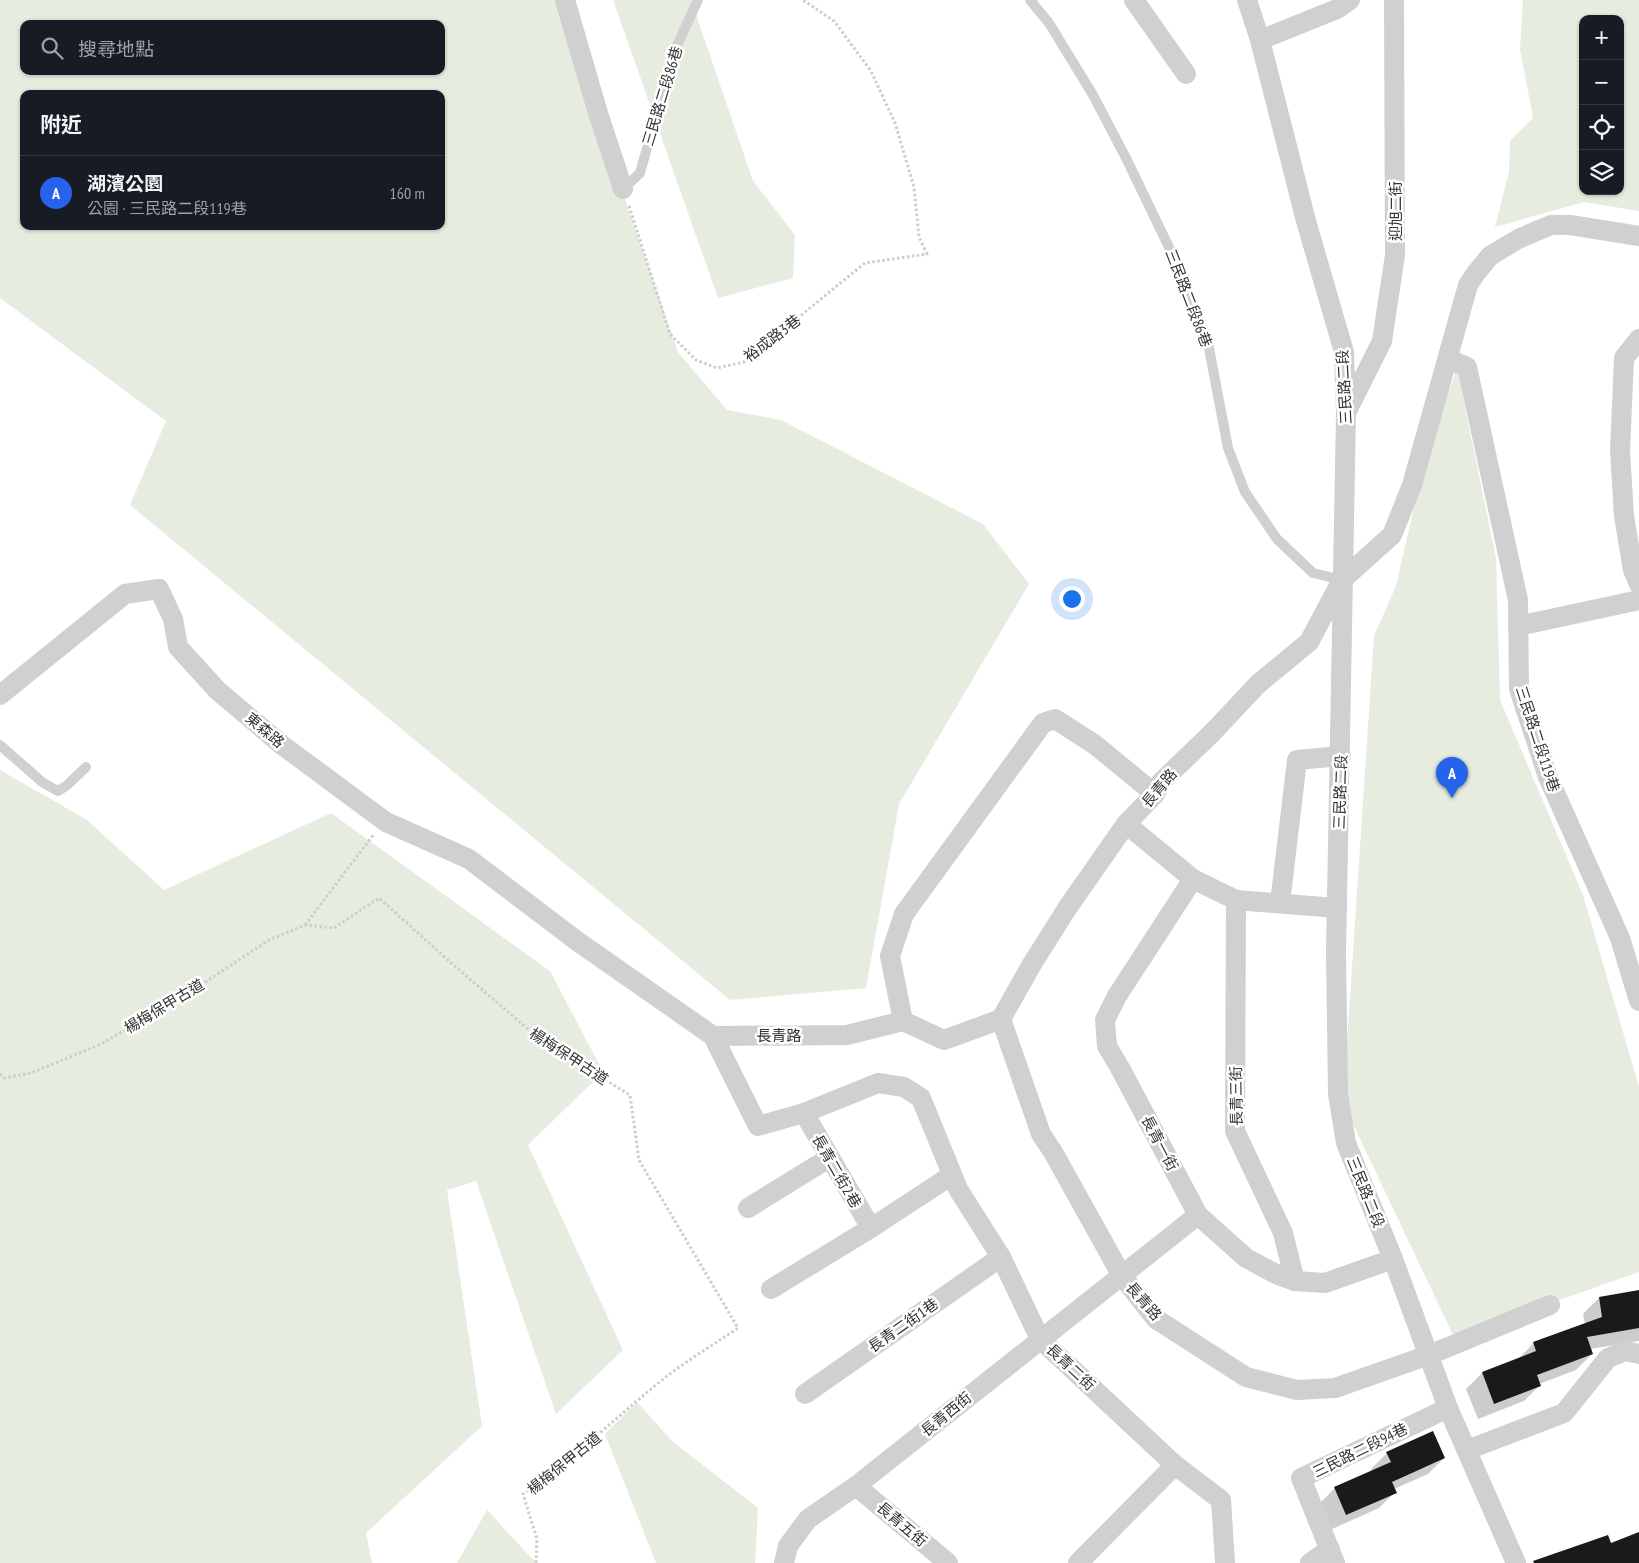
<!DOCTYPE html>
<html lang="zh-TW">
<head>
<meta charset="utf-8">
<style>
	body { margin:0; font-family:"PT Sans Narrow","Noto Sans TC",sans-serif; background:#20242c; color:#f1f3f6 }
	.controls { position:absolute; right:15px; top:15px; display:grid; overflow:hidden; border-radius:10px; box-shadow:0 1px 4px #0004 }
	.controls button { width:45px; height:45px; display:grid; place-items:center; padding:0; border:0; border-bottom:1px solid #363941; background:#171b24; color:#f1f3f6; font:25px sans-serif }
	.you { position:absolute; left:1071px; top:598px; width:18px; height:18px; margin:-12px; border:4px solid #fff; border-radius:50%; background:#1a73e8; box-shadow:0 0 0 8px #1a73e833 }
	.badge { display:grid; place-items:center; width:32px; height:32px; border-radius:50%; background:#2563eb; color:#fff; font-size:16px; font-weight:700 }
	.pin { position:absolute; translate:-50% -41px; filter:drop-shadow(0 1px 2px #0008) }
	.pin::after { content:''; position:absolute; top:26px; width:18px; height:15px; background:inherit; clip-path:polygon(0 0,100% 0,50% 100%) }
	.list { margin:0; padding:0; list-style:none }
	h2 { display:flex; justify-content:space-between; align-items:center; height:65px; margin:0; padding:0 20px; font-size:21px }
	h2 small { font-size:16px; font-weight:400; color:#9ea1a6 }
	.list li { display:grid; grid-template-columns:32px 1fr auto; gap:15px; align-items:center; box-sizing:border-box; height:75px; padding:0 20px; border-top:1px solid #363941 }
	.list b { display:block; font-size:19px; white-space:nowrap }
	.list p { margin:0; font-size:16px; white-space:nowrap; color:#9ea1a6 }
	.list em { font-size:16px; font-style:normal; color:#9ea1a6 }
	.icon { flex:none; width:28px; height:28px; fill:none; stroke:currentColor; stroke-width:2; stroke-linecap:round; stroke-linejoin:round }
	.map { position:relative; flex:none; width:1639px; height:1563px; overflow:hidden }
	.search { position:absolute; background:#171b24; box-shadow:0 1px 4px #0004; left:20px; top:20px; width:425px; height:55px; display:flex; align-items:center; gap:12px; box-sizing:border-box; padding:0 18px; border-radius:10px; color:#9ea1a6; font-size:19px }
	.panel { position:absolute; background:#171b24; box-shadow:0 1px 4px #0004; left:20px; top:90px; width:425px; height:140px; border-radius:10px }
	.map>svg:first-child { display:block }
	.green { fill:#e6ecdf; fill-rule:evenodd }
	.shadow { fill:#0003 }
	.building { fill:#1a1a1a }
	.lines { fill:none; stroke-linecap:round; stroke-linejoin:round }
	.path { stroke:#cdcdcd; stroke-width:3; stroke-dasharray:2.5 2.5; stroke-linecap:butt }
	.lane { stroke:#d0d0d0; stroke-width:10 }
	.street { stroke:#d0d0d0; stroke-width:20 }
	.labels { text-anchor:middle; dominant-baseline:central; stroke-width:5; stroke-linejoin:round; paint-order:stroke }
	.street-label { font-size:15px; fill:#333; stroke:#fff }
</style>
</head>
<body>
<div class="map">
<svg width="1639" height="1563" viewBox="0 0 1639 1563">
	<rect width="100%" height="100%" fill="#fff"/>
	<g class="green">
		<path d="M0,0H556L678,352L727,410L781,420L983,524L1029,584L899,804L866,988L730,1000L130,505L166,421L0,298ZM24,24H441V71H24ZM24,94H441V226H24Z"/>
		<path d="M613,0H691L753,181L795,235L793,278L718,298Z"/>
		<path d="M1523,0H1639V211L1584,202L1495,227L1509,172L1510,141L1533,118L1520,49ZM1583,19H1620V191H1583Z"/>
		<path d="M1457,368L1496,558L1500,700L1583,895L1639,1087V1272L1454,1337L1343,1103L1374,636L1396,586L1422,472Z"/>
		<path d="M0,770L87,820L164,890L331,813L550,971L603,1072L528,1145L623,1350L556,1414L476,1181L447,1190L482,1426L366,1533L372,1563H0Z"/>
		<path d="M637,1402L672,1441L758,1508L755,1563H656L605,1434Z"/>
		<path d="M487,1510L536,1563H457Z"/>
	</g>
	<g class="shadow">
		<path d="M1639,1292V1341L1590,1349L1592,1354L1576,1370L1539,1384V1386L1524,1401L1478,1419L1466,1389L1482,1373L1518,1359L1534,1343L1585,1324L1583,1314L1599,1298Z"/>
		<path d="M1387,1453L1444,1458L1428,1474L1394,1489L1395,1492L1379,1508L1330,1530L1319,1504L1335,1488L1372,1471L1371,1469Z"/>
	</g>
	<g class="building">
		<path d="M1639,1290V1328L1587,1337L1593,1354L1537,1375L1541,1386L1494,1404L1482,1372L1536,1351L1533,1342L1602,1317L1599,1297Z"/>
		<path d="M1433,1431L1445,1458L1392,1482L1397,1493L1346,1515L1334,1487L1391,1462L1386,1452Z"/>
		<path d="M1639,1532V1563H1534L1533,1561L1608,1535L1611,1543Z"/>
	</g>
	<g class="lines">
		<g class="path">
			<path d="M629,206L670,334L696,360L717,368L744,362L865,263L927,254L919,237L914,187L895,123L871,71L834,21L803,0"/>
			<path d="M305,925L374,834"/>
			<path d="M0,1074L4,1078L31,1073L99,1045L175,1002L269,940L305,925L334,928L379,898L449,961L543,1042L630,1095L639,1160L738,1328C713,1345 686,1361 662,1380C615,1418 573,1460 523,1494L537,1539L536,1563"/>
		</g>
		<g class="lane">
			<path d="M1030,0L1049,23L1093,95L1127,160L1178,266L1208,343L1228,448L1245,492L1277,539L1313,573L1342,580"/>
			<path d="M623,189L640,173L674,52L698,0"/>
			<path d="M0,745L42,782L58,791L66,786L86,767"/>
		</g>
		<g class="street">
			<path d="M565,0L598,113L623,189"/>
			<path d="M1134,0L1186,74"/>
			<path d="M1247,0L1260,40L1306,221L1344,352L1346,413L1336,952L1338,1094L1346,1143L1393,1259L1448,1408L1516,1563"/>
			<path d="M1260,40L1337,9L1350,0"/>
			<path d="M1639,339L1624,358L1620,451L1624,516L1633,570L1639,584"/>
			<path d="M1448,359L1467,367L1518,600L1519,689L1548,777L1620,938L1639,1001"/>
			<path d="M1347,411L1382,341L1395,255L1394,0"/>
			<path d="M1518,626L1639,600"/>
			<path d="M0,695L125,594L159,589L173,619L178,647L217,690L282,745L386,822L469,859L577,941L713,1036L847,1035L903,1021L944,1040L1001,1019L1032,964L1068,907L1126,824L1155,794L1161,782L1212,733L1258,684L1309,642L1342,580L1392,535L1412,485L1468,285L1476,273L1490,256L1518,239L1551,225H1570L1639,236"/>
			<path d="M1126,824L1193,879L1236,900L1337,908"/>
			<path d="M1193,879L1117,996L1105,1020L1107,1046L1120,1068L1198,1215L1246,1258L1278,1275L1295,1281L1325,1283L1393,1259"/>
			<path d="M1236,900L1235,1131L1283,1233L1295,1281"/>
			<path d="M1280,903L1297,760L1341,756"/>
			<path d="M1001,1019L1041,1134L1053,1152L1122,1276L1156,1319L1246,1377L1297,1390L1335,1388L1429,1355L1550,1305"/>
			<path d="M903,1021L890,956L904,914L1043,723L1055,719L1094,744L1155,794"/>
			<path d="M713,1036L758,1126L804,1113L878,1083L904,1087L921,1098L958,1189L1001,1257L1040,1339L1175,1465L1078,1563"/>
			<path d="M804,1113L871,1228L952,1175"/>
			<path d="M748,1208L829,1158"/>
			<path d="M771,1289L871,1228"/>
			<path d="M805,1394L1001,1257"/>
			<path d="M1467,1450L1564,1413L1608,1358L1625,1351L1639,1354"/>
			<path d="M1175,1465L1221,1500L1225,1563"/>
			<path d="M856,1486L948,1563"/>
			<path d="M784,1563L788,1546L808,1519L856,1486L1198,1215"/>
			<path d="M1310,1563L1330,1549"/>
			<path d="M1335,1563L1301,1478L1448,1408"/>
		</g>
	</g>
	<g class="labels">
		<g class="street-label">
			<text transform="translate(662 96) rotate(-73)">三民路二段86巷</text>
			<text transform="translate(1395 211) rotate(-90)">迎旭二街</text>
			<text transform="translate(1189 298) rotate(69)">三民路二段86巷</text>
			<text transform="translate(772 338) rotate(-37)">裕成路3巷</text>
			<text transform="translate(1344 387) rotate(-93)">三民路二段</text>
			<text transform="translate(265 730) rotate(40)">東森路</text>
			<text transform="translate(1538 739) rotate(72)">三民路二段119巷</text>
			<text transform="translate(1159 788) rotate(-50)">長青路</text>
			<text transform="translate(1340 792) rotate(-88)">三民路二段</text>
			<text transform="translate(164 1006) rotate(-31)">楊梅保甲古道</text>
			<text x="779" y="1035">長青路</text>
			<text transform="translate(569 1056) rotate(33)">楊梅保甲古道</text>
			<text transform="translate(1236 1096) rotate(-91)">長青三街</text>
			<text transform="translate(1160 1143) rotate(62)">長青一街</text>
			<text transform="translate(837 1171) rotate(60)">長青二街2巷</text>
			<text transform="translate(1366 1192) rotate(68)">三民路二段</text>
			<text transform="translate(1144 1301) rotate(49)">長青路</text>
			<text transform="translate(903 1325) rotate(-35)">長青二街1巷</text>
			<text transform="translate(1071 1367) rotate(43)">長青二街</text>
			<text transform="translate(946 1414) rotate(-39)">長青西街</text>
			<text transform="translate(1360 1450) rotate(-26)">三民路二段94巷</text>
			<text transform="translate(564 1463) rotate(-39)">楊梅保甲古道</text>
			<text transform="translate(902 1524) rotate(40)">長青五街</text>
		</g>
	</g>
</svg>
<div class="controls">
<button>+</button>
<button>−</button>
<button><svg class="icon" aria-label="locate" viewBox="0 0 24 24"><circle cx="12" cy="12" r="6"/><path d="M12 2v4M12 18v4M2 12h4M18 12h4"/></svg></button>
<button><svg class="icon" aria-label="layers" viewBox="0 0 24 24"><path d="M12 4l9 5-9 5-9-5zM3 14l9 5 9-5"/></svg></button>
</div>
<div class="you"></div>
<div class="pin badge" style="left:1452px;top:798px">A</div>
<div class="search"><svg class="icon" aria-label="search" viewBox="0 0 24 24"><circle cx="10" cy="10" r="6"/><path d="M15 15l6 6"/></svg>搜尋地點</div>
<section class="panel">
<h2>附近<small></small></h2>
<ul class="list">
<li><span class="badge">A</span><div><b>湖濱公園</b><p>公園 · 三民路二段119巷</p></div><em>160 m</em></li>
</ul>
</section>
</div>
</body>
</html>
